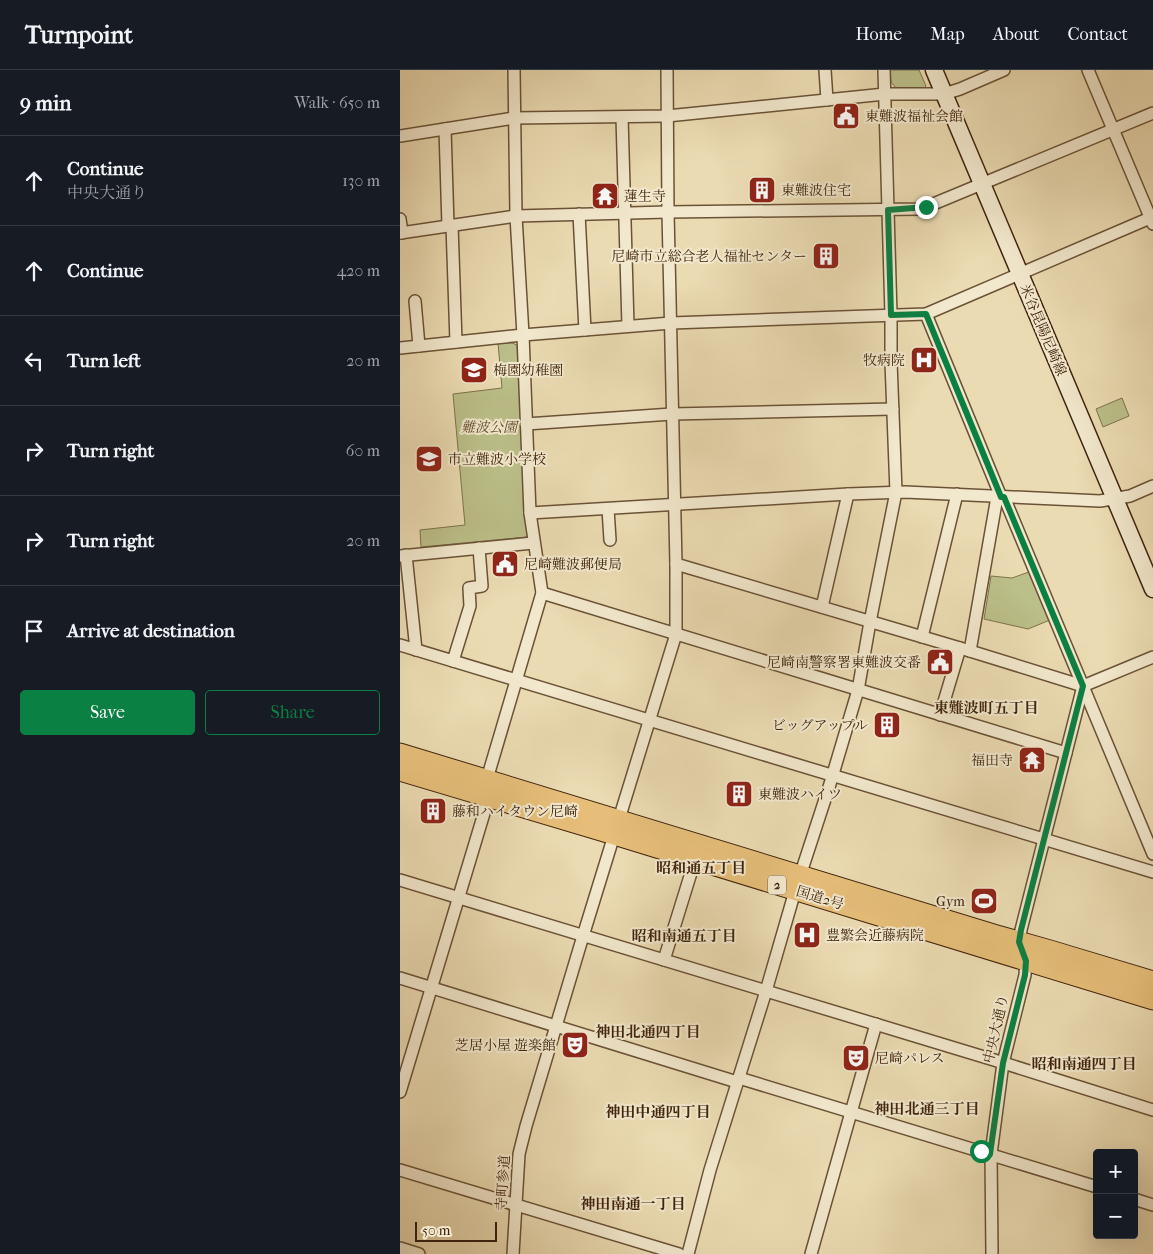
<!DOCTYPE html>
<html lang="en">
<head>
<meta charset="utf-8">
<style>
	body { margin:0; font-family:"IM FELL French Canon","Noto Serif JP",serif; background:#20242c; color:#f1f3f6 }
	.controls { position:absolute; right:15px; bottom:15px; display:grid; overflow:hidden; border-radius:5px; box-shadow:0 5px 20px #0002 }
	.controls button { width:45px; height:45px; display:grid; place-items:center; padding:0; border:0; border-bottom:1px solid #363941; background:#171b24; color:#f1f3f6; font:25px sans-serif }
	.scale { position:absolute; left:15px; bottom:12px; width:82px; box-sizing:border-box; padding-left:5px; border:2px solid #40240d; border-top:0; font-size:14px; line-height:18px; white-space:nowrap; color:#40240d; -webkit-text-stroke:4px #f2e8cd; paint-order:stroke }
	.stop { position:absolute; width:15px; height:15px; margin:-11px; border:4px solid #0b8043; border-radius:50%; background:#fff }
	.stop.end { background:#0b8043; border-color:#fff; box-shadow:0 1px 5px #0008 }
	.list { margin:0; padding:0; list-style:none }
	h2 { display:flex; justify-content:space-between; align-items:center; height:65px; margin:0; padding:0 20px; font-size:21px }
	h2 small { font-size:16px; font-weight:400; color:#9ea1a6 }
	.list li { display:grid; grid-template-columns:32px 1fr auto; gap:15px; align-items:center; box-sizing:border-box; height:90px; padding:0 20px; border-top:1px solid #363941 }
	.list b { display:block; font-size:19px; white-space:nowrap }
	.list p { margin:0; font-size:16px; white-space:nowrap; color:#9ea1a6 }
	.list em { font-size:16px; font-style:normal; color:#9ea1a6 }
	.actions { display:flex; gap:10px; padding:15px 20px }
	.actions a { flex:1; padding:11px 0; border:1px solid #0b8043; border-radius:5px; text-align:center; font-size:18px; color:#0b8043 }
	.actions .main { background:#0b8043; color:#fff }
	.icon { flex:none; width:28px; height:28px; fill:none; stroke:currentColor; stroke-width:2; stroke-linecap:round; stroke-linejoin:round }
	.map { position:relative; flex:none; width:753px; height:1184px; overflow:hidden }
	header { display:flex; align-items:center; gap:30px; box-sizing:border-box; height:70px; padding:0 25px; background:#171b24; border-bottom:1px solid #363941 }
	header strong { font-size:24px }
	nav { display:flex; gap:28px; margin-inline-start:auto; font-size:18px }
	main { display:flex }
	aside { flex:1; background:#171b24 }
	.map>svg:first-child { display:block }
	.green { fill:#bbbf89; stroke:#7e724b }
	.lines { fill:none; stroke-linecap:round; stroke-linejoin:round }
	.minor-casing { stroke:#6b5236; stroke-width:14 }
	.secondary-casing { stroke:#40240d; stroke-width:19 }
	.trunk-casing { stroke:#40240d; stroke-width:21 }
	.minor { stroke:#f2e8cd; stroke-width:11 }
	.secondary { stroke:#f2e8cd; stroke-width:16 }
	.trunk { stroke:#e6be79; stroke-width:19 }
	.route { stroke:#0b8043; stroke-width:6 }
	.labels { text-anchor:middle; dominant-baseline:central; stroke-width:4; stroke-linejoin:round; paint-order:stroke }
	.shield { fill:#f2e8cd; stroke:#755f47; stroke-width:1 }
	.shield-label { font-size:12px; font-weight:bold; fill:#40240d }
	.poi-label { font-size:14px; fill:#40240d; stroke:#f2e8cd; text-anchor:start }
	.street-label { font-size:14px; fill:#40240d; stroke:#f2e8cd }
	.park-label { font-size:14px; font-style:italic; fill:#5f4b2c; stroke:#f2e8cd }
	.neighbourhood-label { font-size:15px; font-weight:bold; fill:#40240d; stroke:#f2e8cd }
</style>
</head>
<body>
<header>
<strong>Turnpoint</strong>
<nav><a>Home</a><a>Map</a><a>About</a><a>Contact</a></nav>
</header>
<main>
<aside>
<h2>9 min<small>Walk · 650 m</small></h2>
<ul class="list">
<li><svg class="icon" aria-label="ahead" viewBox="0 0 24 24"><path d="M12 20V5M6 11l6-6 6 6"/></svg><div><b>Continue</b><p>中央大通り</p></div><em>130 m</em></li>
<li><svg class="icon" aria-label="ahead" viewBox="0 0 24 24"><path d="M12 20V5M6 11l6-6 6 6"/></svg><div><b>Continue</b></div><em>420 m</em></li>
<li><svg class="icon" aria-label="left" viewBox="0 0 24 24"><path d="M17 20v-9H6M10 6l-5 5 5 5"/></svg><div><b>Turn left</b></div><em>20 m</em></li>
<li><svg class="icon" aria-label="right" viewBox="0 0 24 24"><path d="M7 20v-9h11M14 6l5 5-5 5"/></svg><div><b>Turn right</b></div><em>60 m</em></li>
<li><svg class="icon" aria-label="right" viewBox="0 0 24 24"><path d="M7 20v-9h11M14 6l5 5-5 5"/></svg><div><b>Turn right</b></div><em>20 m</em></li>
<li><svg class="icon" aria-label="arrive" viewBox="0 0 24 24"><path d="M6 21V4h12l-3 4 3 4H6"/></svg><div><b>Arrive at destination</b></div></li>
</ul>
<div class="actions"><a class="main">Save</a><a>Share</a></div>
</aside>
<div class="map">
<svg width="753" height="1184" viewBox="0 0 753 1184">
	<rect width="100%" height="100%" fill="#ebdbb2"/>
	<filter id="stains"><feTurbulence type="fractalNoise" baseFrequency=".004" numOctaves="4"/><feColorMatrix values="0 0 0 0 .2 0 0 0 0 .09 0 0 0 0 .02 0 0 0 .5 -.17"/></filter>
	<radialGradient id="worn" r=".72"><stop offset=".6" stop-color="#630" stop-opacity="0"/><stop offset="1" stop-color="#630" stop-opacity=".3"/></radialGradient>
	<g class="green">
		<path d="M490,0H519L526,16L523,19L496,18L491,12Z"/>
		<path d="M98,273H112L117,275L127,467L21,477L20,460L65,455L53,324L102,318Z"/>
		<path d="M722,328L729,346L703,357L696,339Z"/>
		<path d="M629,502L650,550L628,559L584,549L591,506L612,508Z"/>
	</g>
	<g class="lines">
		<g class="minor-casing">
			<g id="minor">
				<path d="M425,0L427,30"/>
				<path d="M688,0L753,154"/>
				<path d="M222,47L228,256"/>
				<path d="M45,59L48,156"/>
				<path d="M0,66L114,48L267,46L485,24H544L560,19L604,0"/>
				<path d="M179,144L185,260"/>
				<path d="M0,149L2,163"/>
				<path d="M52,155L56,272"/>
				<path d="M0,163L116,146L268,142L520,139L526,137L753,43"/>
				<path d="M15,231L19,276"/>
				<path d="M526,244L601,427"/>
				<path d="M0,278L123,265L271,253L526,244L750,148"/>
				<path d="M126,354L272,344L493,339"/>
				<path d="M604,427L753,784"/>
				<path d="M208,439L210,470"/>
				<path d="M130,443L448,424L505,422L700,431L730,426L753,416"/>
				<path d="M6,485L16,580"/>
				<path d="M0,486L133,473"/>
				<path d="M276,494L570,581L683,616"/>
				<path d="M142,523L666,683"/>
				<path d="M422,537L448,424"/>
				<path d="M522,567L557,424"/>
				<path d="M0,575L753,802"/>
				<path d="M570,581L597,427"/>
				<path d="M53,591L70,536L69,518L82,516L79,478"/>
				<path d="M540,645L560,578"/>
				<path d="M0,810L594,990L753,1040"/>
				<path d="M264,890L295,790"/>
				<path d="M0,908L337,1012"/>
				<path d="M339,1008L697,1117"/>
				<path d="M0,1022L85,740L88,727L87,709L142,523L130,443L123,265L116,146L114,0"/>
				<path d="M0,1100L279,1184"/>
				<path d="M734,1129L753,1135"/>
				<path d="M0,1178L19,1184"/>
				<path d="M113,1184L119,1084L126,1056L183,866L276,564V494L268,142L267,0"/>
				<path d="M288,1184L310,1100L366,921L395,821L430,714L458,620L470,552L496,422L491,292V245L484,0"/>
				<path d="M411,1184L476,954"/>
				<path d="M592,1184L591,1084L603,993L625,905L626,891L619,872L621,860L683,616L753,587"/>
			</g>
		</g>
		<g class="secondary-casing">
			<path id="secondary" d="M534,0L753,519"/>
		</g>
		<g class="trunk-casing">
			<g id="trunk">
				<path d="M0,683L597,865L650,880L753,911"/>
				<path d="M0,701L214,765L753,930"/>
			</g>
		</g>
		<use href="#minor" class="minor"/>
		<use href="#secondary" class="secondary"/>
		<use href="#trunk" class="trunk"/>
	</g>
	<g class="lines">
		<path class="route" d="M526,137L488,140L491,245L526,244L601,427H604L683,616L621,860L619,872L626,891L625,905L603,993L590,1084L581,1081"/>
	</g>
	<defs>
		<g id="civic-square" transform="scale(1.4375)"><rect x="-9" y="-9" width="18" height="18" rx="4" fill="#8f2418" stroke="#f2e8cd"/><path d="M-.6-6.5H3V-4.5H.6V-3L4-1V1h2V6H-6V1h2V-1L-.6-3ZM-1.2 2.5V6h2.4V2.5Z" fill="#fff"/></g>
		<g id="building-square" transform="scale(1.4375)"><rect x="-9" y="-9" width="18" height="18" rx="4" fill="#8f2418" stroke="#f2e8cd"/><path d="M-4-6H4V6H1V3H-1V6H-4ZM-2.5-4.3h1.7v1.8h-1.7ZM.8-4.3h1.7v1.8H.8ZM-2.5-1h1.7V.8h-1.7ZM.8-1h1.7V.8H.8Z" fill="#fff"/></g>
		<g id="temple-square" transform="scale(1.4375)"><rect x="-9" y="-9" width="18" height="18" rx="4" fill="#8f2418" stroke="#f2e8cd"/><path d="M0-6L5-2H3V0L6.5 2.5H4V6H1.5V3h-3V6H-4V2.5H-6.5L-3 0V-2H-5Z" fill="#fff"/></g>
		<g id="hospital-square" transform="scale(1.4375)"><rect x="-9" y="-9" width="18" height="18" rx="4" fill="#8f2418" stroke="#f2e8cd"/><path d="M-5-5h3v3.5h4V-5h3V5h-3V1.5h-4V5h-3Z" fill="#fff"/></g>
		<g id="school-square" transform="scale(1.4375)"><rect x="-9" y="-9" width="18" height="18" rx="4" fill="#8f2418" stroke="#f2e8cd"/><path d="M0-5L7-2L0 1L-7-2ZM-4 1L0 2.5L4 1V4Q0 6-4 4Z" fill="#fff"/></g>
		<g id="stadium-square" transform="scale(1.4375)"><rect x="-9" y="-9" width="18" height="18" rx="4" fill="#8f2418" stroke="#f2e8cd"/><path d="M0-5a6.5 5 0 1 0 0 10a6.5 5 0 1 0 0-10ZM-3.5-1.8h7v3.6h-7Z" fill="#fff"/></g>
		<g id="theatre-square" transform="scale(1.4375)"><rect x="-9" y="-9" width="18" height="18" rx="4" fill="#8f2418" stroke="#f2e8cd"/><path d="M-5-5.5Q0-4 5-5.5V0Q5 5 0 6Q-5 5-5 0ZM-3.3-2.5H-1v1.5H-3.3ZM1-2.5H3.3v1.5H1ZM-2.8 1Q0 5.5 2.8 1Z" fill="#fff"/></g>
	</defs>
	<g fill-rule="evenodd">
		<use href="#civic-square" x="446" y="46"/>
		<use href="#building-square" x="362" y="120"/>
		<use href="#temple-square" x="205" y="126"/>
		<use href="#building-square" x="426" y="186"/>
		<use href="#hospital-square" x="524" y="290"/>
		<use href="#school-square" x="74" y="300"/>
		<use href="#school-square" x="29" y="389"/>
		<use href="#civic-square" x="105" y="494"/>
		<use href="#civic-square" x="540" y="592"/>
		<use href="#building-square" x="487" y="655"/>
		<use href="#temple-square" x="632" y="690"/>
		<use href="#building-square" x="339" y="724"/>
		<use href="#building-square" x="33" y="741"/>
		<use href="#stadium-square" x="584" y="831"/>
		<use href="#hospital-square" x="407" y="865"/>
		<use href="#theatre-square" x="175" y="975"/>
		<use href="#theatre-square" x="456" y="988"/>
	</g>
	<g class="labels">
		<rect class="shield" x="368" y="805.5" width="18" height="19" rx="4"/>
		<g class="shield-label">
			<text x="377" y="815">2</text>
		</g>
		<g class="poi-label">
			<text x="465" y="46">東難波福祉会館</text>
			<text x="381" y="120">東難波住宅</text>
			<text x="224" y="126">蓮生寺</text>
			<text x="407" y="186" text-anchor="end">尼崎市立総合老人福祉センター</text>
			<text x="505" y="290" text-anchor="end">牧病院</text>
			<text x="93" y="300">梅園幼稚園</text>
			<text x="48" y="389">市立難波小学校</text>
			<text x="124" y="494">尼崎難波郵便局</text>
			<text x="521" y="592" text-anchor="end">尼崎南警察署東難波交番</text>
			<text x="468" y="655" text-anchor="end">ビッグアップル</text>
			<text x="613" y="690" text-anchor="end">福田寺</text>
			<text x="358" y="724">東難波ハイツ</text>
			<text x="52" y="741">藤和ハイタウン尼崎</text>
			<text x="565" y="831" text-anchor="end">Gym</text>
			<text x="426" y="865">豊繁会近藤病院</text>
			<text x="156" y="975" text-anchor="end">芝居小屋 遊楽館</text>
			<text x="475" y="988">尼崎パレス</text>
		</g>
		<g class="street-label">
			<text transform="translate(643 260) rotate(67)">米谷昆陽尼崎線</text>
			<text transform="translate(420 828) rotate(17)">国道2号</text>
			<text transform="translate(596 959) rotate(-77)">中央大通り</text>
			<text transform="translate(103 1113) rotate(-86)">寺町参道</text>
		</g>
		<g class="park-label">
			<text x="89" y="357">難波公園</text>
		</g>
		<g class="neighbourhood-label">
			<text x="586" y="638">東難波町五丁目</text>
			<text x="301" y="798">昭和通五丁目</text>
			<text x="284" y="866">昭和南通五丁目</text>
			<text x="248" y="962">神田北通四丁目</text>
			<text x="684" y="994">昭和南通四丁目</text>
			<text x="527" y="1039">神田北通三丁目</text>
			<text x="258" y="1042">神田中通四丁目</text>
			<text x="233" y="1134">神田南通一丁目</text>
		</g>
	</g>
	<rect width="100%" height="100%" filter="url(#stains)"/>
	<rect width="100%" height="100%" fill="url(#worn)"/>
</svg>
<div class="controls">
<button>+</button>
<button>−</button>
</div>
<div class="scale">50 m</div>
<div class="stop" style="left:581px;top:1081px"></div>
<div class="stop end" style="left:526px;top:137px"></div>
</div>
</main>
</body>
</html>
